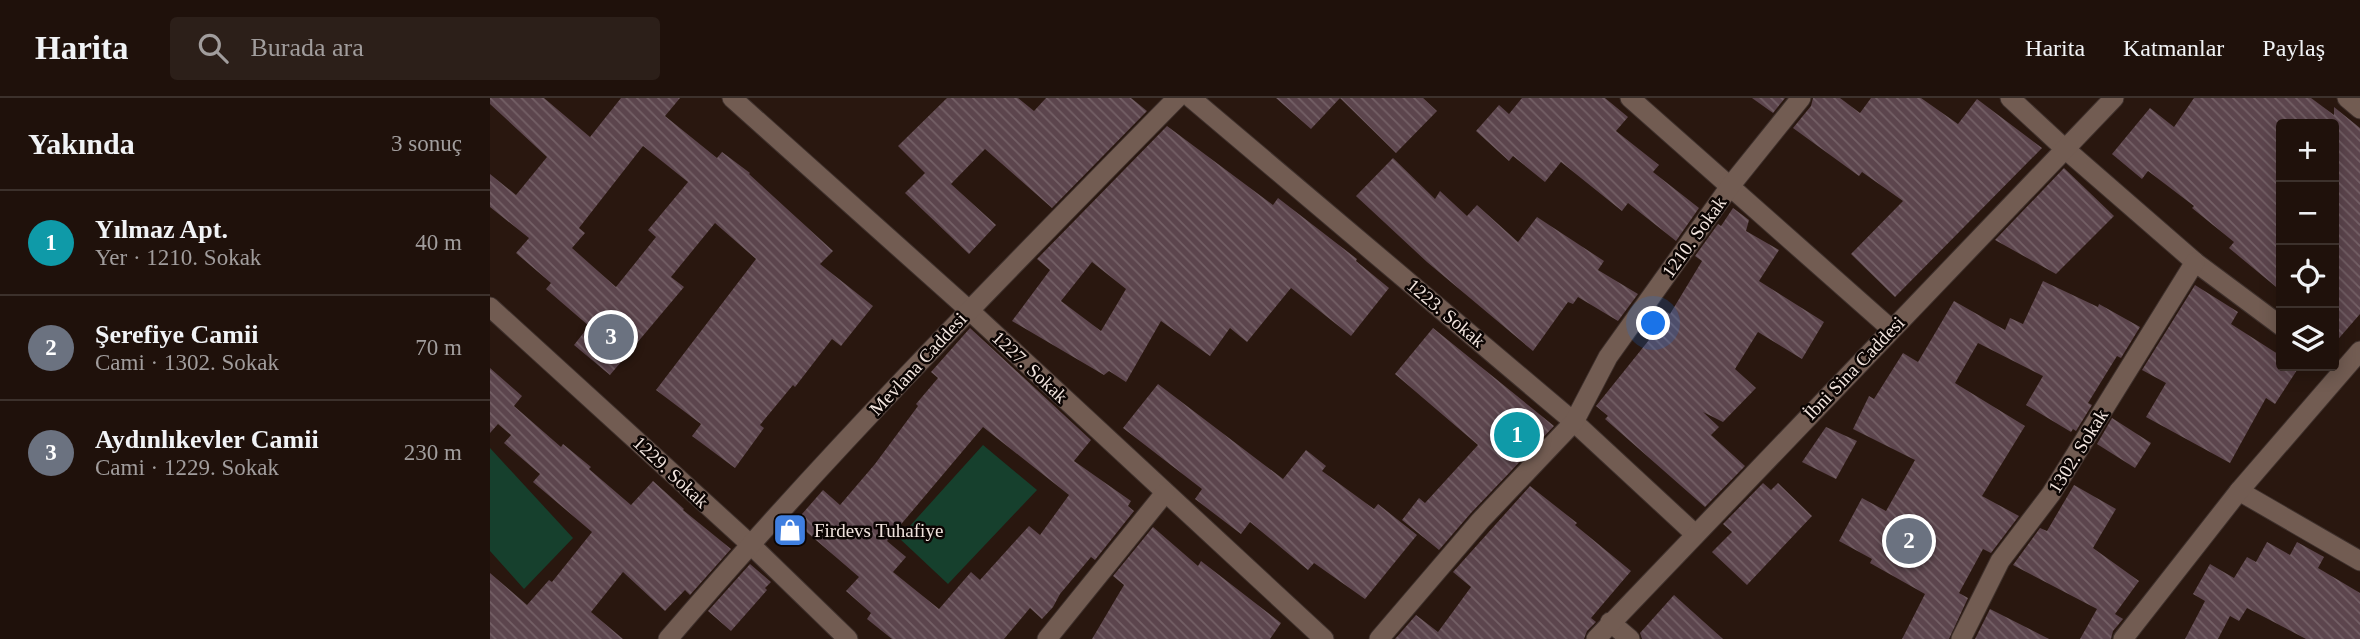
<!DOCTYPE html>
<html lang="tr">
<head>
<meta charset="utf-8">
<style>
	body { margin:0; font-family:"Times New Roman",serif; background:#2c1f19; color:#f1f3f6 }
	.controls { position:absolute; right:21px; top:21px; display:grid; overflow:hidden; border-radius:7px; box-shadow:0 4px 18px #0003 }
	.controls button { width:63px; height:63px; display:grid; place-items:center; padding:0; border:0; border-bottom:2px solid #3c312c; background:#1f110b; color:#f1f3f6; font:35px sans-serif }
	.you { position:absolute; left:1164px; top:226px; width:24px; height:24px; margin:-18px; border:5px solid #fff; border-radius:50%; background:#1a73e8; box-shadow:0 0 0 10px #1a73e833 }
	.badge { display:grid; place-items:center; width:46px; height:46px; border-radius:50%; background:#7c3aed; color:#fff; font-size:23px; font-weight:700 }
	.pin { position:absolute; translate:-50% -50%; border:4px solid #fff; box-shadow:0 2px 7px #0006 }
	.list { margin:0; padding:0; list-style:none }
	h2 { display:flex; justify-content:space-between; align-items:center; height:91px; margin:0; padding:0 28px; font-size:30px }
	h2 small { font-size:23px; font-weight:400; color:#a19d9d }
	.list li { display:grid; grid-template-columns:46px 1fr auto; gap:21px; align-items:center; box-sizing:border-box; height:105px; padding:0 28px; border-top:2px solid #3c312c }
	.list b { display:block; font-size:26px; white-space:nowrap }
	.list p { margin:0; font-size:23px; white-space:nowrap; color:#a19d9d }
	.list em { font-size:23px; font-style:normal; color:#a19d9d }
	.icon { flex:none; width:38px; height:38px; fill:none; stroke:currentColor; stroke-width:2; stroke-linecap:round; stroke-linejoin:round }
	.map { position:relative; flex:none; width:1870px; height:541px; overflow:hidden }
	header { display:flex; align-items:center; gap:42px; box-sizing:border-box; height:98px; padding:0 35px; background:#1f110b; border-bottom:2px solid #3c312c }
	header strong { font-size:33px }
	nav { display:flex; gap:38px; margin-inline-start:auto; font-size:24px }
	.search { width:490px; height:63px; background:#2c1f19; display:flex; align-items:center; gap:18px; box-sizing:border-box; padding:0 24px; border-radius:7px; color:#a19d9d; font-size:26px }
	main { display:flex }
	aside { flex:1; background:#1f110b }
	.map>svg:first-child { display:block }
	.garden { fill:#16402d }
	.building { fill:url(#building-back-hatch); fill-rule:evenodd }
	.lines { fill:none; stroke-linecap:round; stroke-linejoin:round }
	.minor-casing { stroke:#3e302c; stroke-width:21 }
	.tertiary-casing { stroke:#3e302c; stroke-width:21 }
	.minor { stroke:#725c52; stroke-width:19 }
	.tertiary { stroke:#725c52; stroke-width:19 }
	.labels { text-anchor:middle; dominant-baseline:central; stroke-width:5; stroke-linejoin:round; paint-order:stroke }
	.street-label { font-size:19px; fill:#f1e4de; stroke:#0c0503 }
	.poi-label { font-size:19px; fill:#f1e4de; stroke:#0c0503; text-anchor:start }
</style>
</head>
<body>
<header>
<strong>Harita</strong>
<div class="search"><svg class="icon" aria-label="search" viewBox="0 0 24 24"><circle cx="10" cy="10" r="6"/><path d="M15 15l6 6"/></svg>Burada ara</div>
<nav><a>Harita</a><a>Katmanlar</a><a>Paylaş</a></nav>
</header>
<main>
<aside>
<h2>Yakında<small>3 sonuç</small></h2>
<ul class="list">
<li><span class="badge" style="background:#0f9aa8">1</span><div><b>Yılmaz Apt.</b><p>Yer · 1210. Sokak</p></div><em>40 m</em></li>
<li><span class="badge" style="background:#6b7280">2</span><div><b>Şerefiye Camii</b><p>Cami · 1302. Sokak</p></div><em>70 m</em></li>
<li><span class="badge" style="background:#6b7280">3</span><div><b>Aydınlıkevler Camii</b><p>Cami · 1229. Sokak</p></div><em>230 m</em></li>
</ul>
</aside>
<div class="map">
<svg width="1870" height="541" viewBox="0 0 1870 541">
	<defs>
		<pattern id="building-back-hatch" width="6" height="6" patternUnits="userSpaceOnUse" patternTransform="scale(1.75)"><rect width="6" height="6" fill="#5c454d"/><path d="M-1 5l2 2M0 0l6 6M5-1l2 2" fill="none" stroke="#746066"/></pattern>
	</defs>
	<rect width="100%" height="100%" fill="#29170f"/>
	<g class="garden">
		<path d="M493,347L547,392L458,486L409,440Z"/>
		<path d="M0,350L83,440L34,491L0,453Z"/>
	</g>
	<g class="building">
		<path d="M0,0H54L100,39L131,0H190L175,18L227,60L232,54L260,75L259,76L343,153L330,166L383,208L351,248L342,241L305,289L303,287L270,327L274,330L245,370L202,338L211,326L166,292L266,161L225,125L181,179L194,189L120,277L84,247L99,228L56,191L61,185L26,155L39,140L0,109V76L26,97L57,59L0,6ZM153,48L198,84L158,132L166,139L126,189L82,150L95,135L89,130Z"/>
		<path d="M457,0H528L544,13L556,0H641L657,13L562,110L495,51L461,86L506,127L479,156L415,95L435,75L408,48Z"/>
		<path d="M786,0H933L947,13L906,55L850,0L821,31Z"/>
		<path d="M1032,0H1115L1138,19L1126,33L1169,67L1163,74L1209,110L1186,143L1138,105L1132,113L1071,64L1055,84L1023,58L1019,63L986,33L1009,7L1019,16Z"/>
		<path d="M1262,0H1295L1283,15Z"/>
		<path d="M1323,0H1350L1370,15L1381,0H1431L1468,26L1487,1L1552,50L1405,199L1361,156L1413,103L1372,74L1369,78L1303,30L1321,8Z"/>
		<path d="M1704,0H1821L1844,17V9L1870,30V216L1844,246V26H1791V193L1739,150L1744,144L1702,110L1704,108L1658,73L1652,81L1622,56L1660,10L1684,29Z"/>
		<path d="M677,28L783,107L788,100L867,161L866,163L899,190L861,238L801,190L757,244L740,230L720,258L671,223L636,284L619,273L614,277L522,223L560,172L547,161ZM602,164L636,191L611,233L571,203Z"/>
		<path d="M903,60L945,101L950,93L977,118L987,107L1028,144L1047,119L1114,163L1108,172L1148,196L1128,223L1088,199L1083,206L1078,204L1043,253L937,164L866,98Z"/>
		<path d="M1574,70L1624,118L1566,176L1505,142Z"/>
		<path d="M1243,110L1259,122L1256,133L1289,152L1269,183L1334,224L1312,261L1268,234L1245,271L1266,290L1233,324L1213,314L1229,329L1221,337L1255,368L1215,409L1115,321L1118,318L1106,308L1159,242L1150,236L1169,209L1180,216L1212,163L1205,158L1228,126L1231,128Z"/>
		<path d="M1553,183L1608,209L1609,206L1650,229L1631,260L1627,258L1598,305L1602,307L1586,333L1583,331L1581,334L1536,307L1553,278L1488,245L1465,285L1535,328L1492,398L1529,418L1501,455L1493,451L1469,495L1478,500L1459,541H1412L1435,496L1380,465L1382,461L1349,443L1372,400L1396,413L1425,362L1363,331L1379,298L1384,301L1413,255L1428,264L1464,203L1515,232L1520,220L1533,226Z"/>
		<path d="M1705,187L1748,214L1741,226L1791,258V268L1809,269L1785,306L1776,300L1740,365L1656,319L1676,285L1652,272Z"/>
		<path d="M480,230L601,342L584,363L641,403L638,408L644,413L605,462L601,459L570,496L563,509L552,521L540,510L514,541H402L377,521L381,515L356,493L369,479L305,424L333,392L350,407L385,366L428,308L426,306L448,280L441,274ZM493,329L579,397L550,437L539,428L490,482L481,474L449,511L403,474L416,459L397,443Z"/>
		<path d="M943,230L1064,328L981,415L949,452L912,422L929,400L935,405L988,347L905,276Z"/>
		<path d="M0,270L32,298L24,308L71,349L73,346L101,369L99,371L141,407L163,383L194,411L193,412L241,451L200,497L195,492L175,513L133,474L101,514L133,541H0V475L37,507L59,482L62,484L102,434L43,384L50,376L14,345L21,337L8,326L0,335Z"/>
		<path d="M668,286L793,381L816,352L836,368L832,373L884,411L888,406L927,437L875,501L824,465L818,472L760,424L751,436L705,401L712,391L633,330Z"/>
		<path d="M1622,320L1661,345L1645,370L1607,346Z"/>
		<path d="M1336,329L1367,343L1346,381L1312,364Z"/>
		<path d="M1273,385L1281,392L1288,385L1322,418L1257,487L1222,454L1242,434L1233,426Z"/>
		<path d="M1584,387L1626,411L1603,450L1649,483L1625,516L1633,521L1623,533L1621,541H1590L1607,511L1523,467L1550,430L1557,433Z"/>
		<path d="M1040,388L1087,425L1085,427L1141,473L1101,520L1106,524L1097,533L1094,541H905L926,517L948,534L981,489L963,474Z"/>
		<path d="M663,429L708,468L711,463L791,525L780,541H602L634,487L623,478Z"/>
		<path d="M1777,444L1800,457L1807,444L1834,459L1828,470L1870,495V541H1816L1757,510L1749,523L1740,518L1728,541H1695L1715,503L1703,496L1720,466L1744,480L1757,459L1766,464Z"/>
		<path d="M260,466L281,484L275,490L277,492L241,533L218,513Z"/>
		<path d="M1184,497L1233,541H1152L1150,535Z"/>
		<path d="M1500,511L1559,541H1485Z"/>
	</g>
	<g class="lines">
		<g class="minor-casing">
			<g id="minor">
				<path d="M242,0L479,212L834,541"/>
				<path d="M701,0L1084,324L1205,436"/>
				<path d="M1140,0L1401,231"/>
				<path d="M1520,0L1574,50L1705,164L1791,228"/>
				<path d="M1857,0L1870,11"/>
				<path d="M0,209L260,446L358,541"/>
				<path d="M1749,393L1870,463"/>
				<path d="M1120,524L1140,541"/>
				<path d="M557,541L675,395"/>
				<path d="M889,541L990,423L1084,324L1118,259L1241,87L1311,0"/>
				<path d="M1471,541L1510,463L1561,396L1705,164"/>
				<path d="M1633,541L1749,393L1870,253"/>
			</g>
		</g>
		<g class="tertiary-casing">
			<g id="tertiary">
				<path d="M178,541C339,353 513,177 687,0"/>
				<path d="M1106,541L1624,0"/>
			</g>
		</g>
		<use href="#minor" class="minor"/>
		<use href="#tertiary" class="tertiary"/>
	</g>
	<defs>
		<g id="shop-square" transform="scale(1.75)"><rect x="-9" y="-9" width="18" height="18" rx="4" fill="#3f7fe0" stroke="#0c0503"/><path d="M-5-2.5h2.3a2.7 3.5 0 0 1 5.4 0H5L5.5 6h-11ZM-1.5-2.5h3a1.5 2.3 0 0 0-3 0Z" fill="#fff"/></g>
	</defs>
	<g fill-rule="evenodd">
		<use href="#shop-square" x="300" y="432"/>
	</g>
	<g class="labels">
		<g class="street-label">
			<text transform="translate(1204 139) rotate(-54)">1210. Sokak</text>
			<text transform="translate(956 215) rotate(40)">1223. Sokak</text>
			<text transform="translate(428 266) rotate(-47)">Mevlana Caddesi</text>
			<text transform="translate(540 269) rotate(43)">1227. Sokak</text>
			<text transform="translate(1364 270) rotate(-46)">İbni Sina Caddesi</text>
			<text transform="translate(1588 353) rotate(-58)">1302. Sokak</text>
			<text transform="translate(181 374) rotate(43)">1229. Sokak</text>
		</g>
		<g class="poi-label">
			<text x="324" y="432">Firdevs Tuhafiye</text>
		</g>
	</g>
</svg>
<div class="controls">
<button>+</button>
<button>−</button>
<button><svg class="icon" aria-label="locate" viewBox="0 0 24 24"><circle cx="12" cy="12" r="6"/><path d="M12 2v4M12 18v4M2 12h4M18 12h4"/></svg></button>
<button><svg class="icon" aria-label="layers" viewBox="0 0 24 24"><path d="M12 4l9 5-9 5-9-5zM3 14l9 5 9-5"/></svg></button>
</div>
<div class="you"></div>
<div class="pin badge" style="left:1027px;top:337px;background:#0f9aa8">1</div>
<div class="pin badge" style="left:1419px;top:443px;background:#6b7280">2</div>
<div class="pin badge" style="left:121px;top:239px;background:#6b7280">3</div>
</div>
</main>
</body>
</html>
